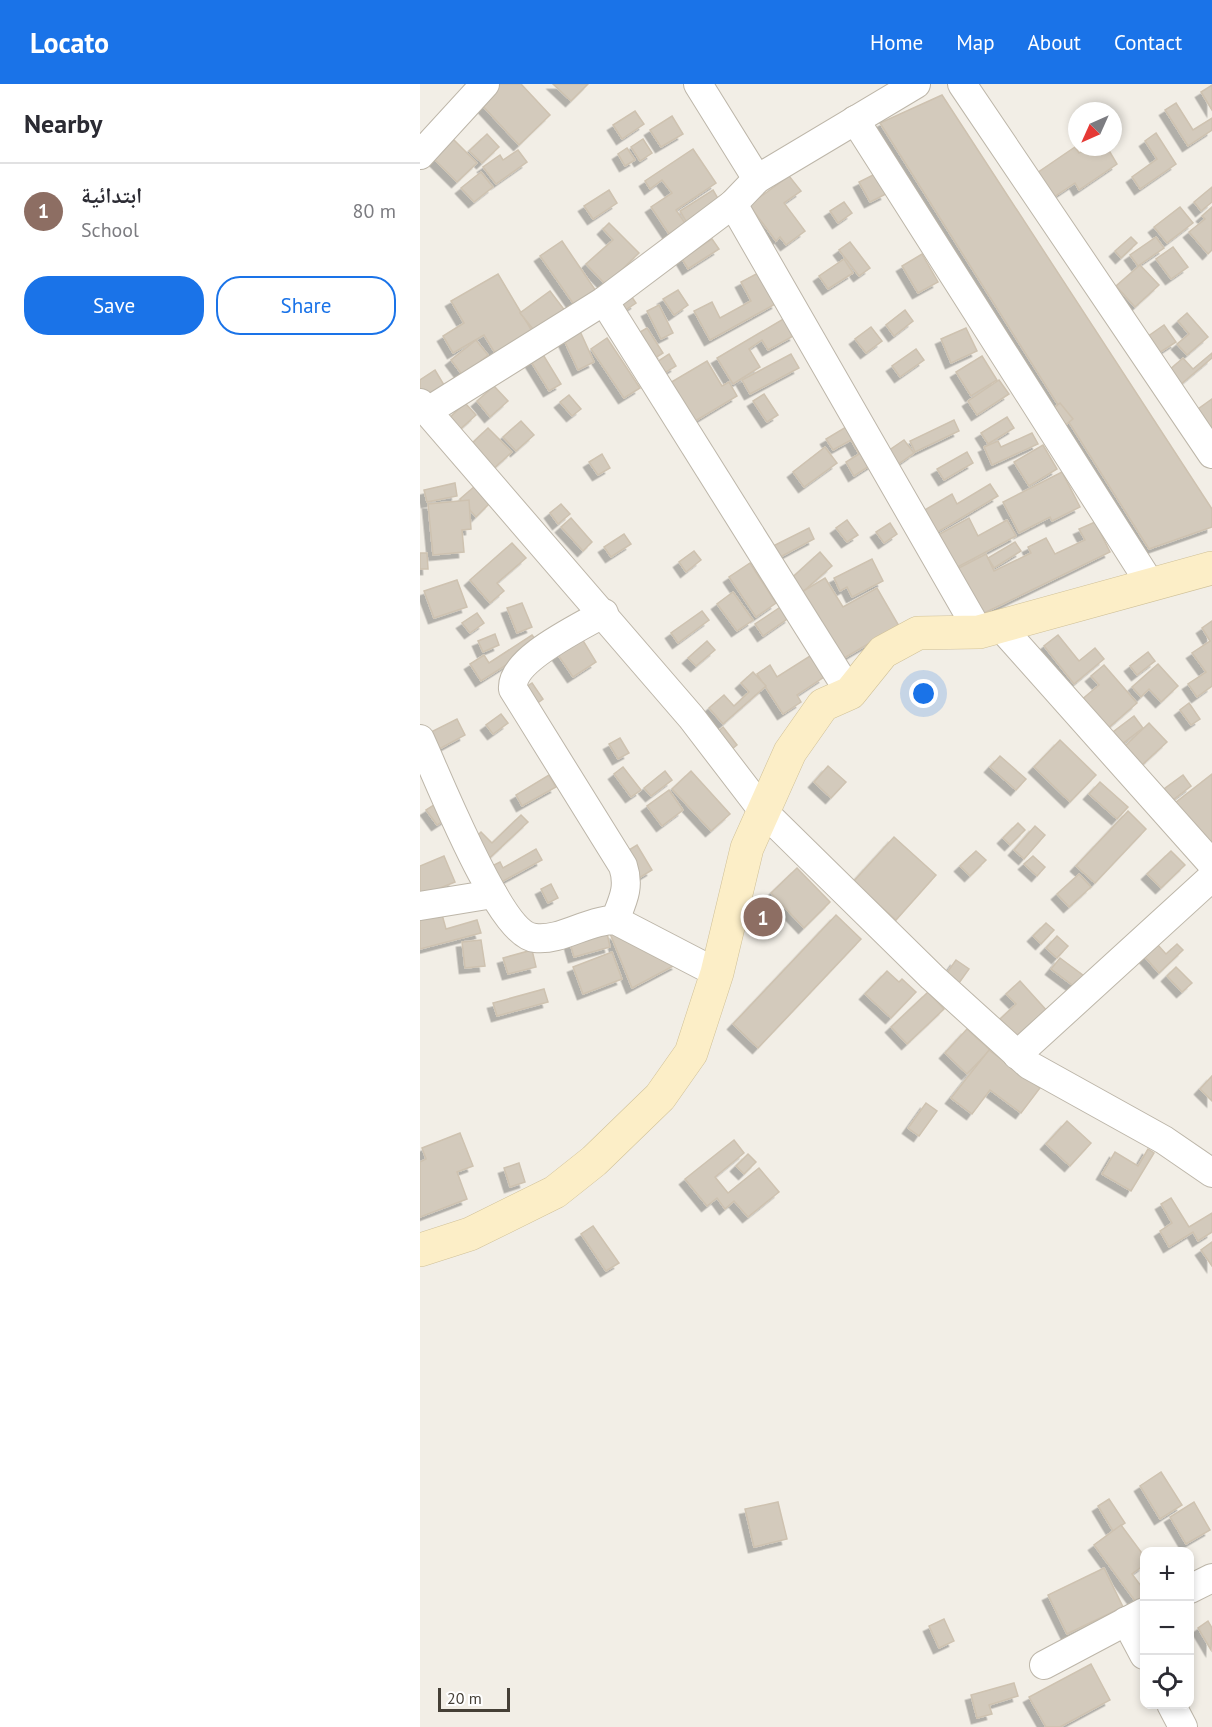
<!DOCTYPE html>
<html lang="en">
<head>
<meta charset="utf-8">
<style>
	body { margin:0; font-family:"PT Sans","Noto Naskh Arabic",sans-serif; background:#f7f7f7; color:#2b2b33 }
	.controls { position:absolute; right:18px; bottom:18px; display:grid; overflow:hidden; border-radius:12px; box-shadow:0 3px 9px #0003 }
	.controls button { width:54px; height:54px; display:grid; place-items:center; padding:0; border:0; border-bottom:2px solid #e1e1e2; background:#fff; color:#2b2b33; font:30px sans-serif }
	.compass { position:absolute; left:648px; top:18px; width:54px; height:54px; border-radius:50%; background:#fff; box-shadow:0 3px 9px #0003; rotate:225deg }
	.scale { position:absolute; left:18px; bottom:15px; width:72px; box-sizing:border-box; padding-left:6px; border:3px solid #453f36; border-top:0; font-size:16px; line-height:21px; white-space:nowrap; color:#453f36; -webkit-text-stroke:4px #fff; paint-order:stroke }
	.you { position:absolute; left:504px; top:610px; width:21px; height:21px; margin:-15px; border:4px solid #fff; border-radius:50%; background:#1a73e8; box-shadow:0 0 0 9px #1a73e833 }
	.badge { display:grid; place-items:center; width:39px; height:39px; border-radius:50%; background:#1a73e8; color:#fff; font-size:20px; font-weight:700 }
	.pin { position:absolute; translate:-50% -50%; border:3px solid #fff; box-shadow:0 2px 6px #0006 }
	.list { margin:0; padding:0; list-style:none }
	h2 { display:flex; justify-content:space-between; align-items:center; height:78px; margin:0; padding:0 24px; font-size:26px }
	h2 small { font-size:20px; font-weight:400; color:#7c7c81 }
	.list li { display:grid; grid-template-columns:39px 1fr auto; gap:18px; align-items:center; box-sizing:border-box; height:96px; padding:0 24px; border-top:2px solid #e1e1e2 }
	.list b { display:block; font-size:22px; white-space:nowrap }
	.list p { margin:0; font-size:20px; white-space:nowrap; color:#7c7c81 }
	.list em { font-size:20px; font-style:normal; color:#7c7c81 }
	.actions { display:flex; gap:12px; padding:18px 24px }
	.actions a { flex:1; padding:14px 0; border:2px solid #1a73e8; border-radius:24px; text-align:center; font-size:21px; color:#1a73e8 }
	.actions .main { background:#1a73e8; color:#fff }
	.icon { flex:none; width:33px; height:33px; fill:none; stroke:currentColor; stroke-width:2; stroke-linecap:round; stroke-linejoin:round }
	.map { position:relative; flex:none; width:792px; height:1643px; overflow:hidden }
	header { display:flex; align-items:center; gap:36px; box-sizing:border-box; height:84px; padding:0 30px; background:#1a73e8; color:#fff }
	header strong { font-size:28px }
	nav { display:flex; gap:33px; margin-inline-start:auto; font-size:21px }
	main { display:flex }
	aside { flex:1; background:#fff }
	.map>svg:first-child { display:block }
	.building { fill:#d3cabc; stroke:#cec2b0; stroke-width:1.5; filter:url(#shadow) }
	.lines { fill:none; stroke-linecap:round; stroke-linejoin:round }
	.street-casing { stroke:#bdb6a9; stroke-width:30 }
	.secondary-casing { stroke:#d0c198; stroke-width:34 }
	.street { stroke:#fff; stroke-width:28 }
	.secondary { stroke:#fceec7; stroke-width:33 }
</style>
</head>
<body>
<header>
<strong>Locato</strong>
<nav><a>Home</a><a>Map</a><a>About</a><a>Contact</a></nav>
</header>
<main>
<aside>
<h2>Nearby<small></small></h2>
<ul class="list">
<li><span class="badge" style="background:#8d6e63">1</span><div><b>ابتدائية</b><p>School</p></div><em>80 m</em></li>
</ul>
<div class="actions"><a class="main">Save</a><a>Share</a></div>
</aside>
<div class="map">
<svg width="792" height="1643" viewBox="0 0 792 1643">
	<defs>
		<filter id="shadow"><feDropShadow dx="-5.5" dy="5.5" stdDeviation="0" flood-color="#0004"/></filter>
	</defs>
	<rect width="100%" height="100%" fill="#f2eee6"/>
	<g class="building">
		<path d="M80,0H101L130,31L99,61L60,19Z"/>
		<path d="M133,0H168L151,17Z"/>
		<path d="M792,1V26L781,8Z"/>
		<path d="M522,11L792,425V443L729,465L460,39Z"/>
		<path d="M756,19L773,46L792,34V46L768,62L745,26Z"/>
		<path d="M215,27L224,40L202,55L193,41Z"/>
		<path d="M252,32L263,50L241,63L230,46Z"/>
		<path d="M736,49L756,80L720,105L712,93L737,75L725,57Z"/>
		<path d="M67,50L79,63L62,79L49,67Z"/>
		<path d="M32,54L57,79L37,98L12,73Z"/>
		<path d="M223,55L232,69L220,77L211,63Z"/>
		<path d="M655,63L659,69L668,63H687L697,80L659,106L655,99L634,113L617,89Z"/>
		<path d="M207,64L215,76L205,82L198,70Z"/>
		<path d="M273,65L296,99L256,126L267,142L251,153L231,123L252,109L242,96L230,105L225,97Z"/>
		<path d="M98,66L107,78L76,100L63,83L80,71L83,76Z"/>
		<path d="M61,88L73,103L54,118L41,104Z"/>
		<path d="M455,90L466,110L450,118L439,98Z"/>
		<path d="M369,92L381,107L364,119L385,147L366,161L360,153L356,157L329,121Z"/>
		<path d="M792,103V118L781,127L774,118Z"/>
		<path d="M189,106L197,119L173,135L164,122Z"/>
		<path d="M293,106L300,118L267,139L260,127Z"/>
		<path d="M424,118L432,129L418,139L410,127Z"/>
		<path d="M760,123L773,139L747,159L734,143Z"/>
		<path d="M792,123V166L788,170L769,148L785,135L782,132Z"/>
		<path d="M189,139L219,169L186,201L166,180L193,156L183,145Z"/>
		<path d="M711,153L717,159L701,174L695,167Z"/>
		<path d="M736,153L744,164L718,182L710,171Z"/>
		<path d="M292,155L299,165L268,185L262,175Z"/>
		<path d="M142,157L176,207L155,222L120,172Z"/>
		<path d="M430,158L450,184L439,192L419,166Z"/>
		<path d="M753,163L768,183L751,195L736,175Z"/>
		<path d="M502,170L518,198L498,209L482,182Z"/>
		<path d="M424,175L433,189L408,205L399,192Z"/>
		<path d="M720,181L739,201L715,223L696,202Z"/>
		<path d="M340,188L357,219L290,256L274,227L292,218L300,234L331,217L321,198Z"/>
		<path d="M78,190L112,247L75,269L64,251L33,269L23,252L44,239L31,217Z"/>
		<path d="M258,206L268,221L254,231L243,215Z"/>
		<path d="M130,207L146,228L117,250L100,229Z"/>
		<path d="M209,209L216,219L201,229L194,219Z"/>
		<path d="M239,221L253,249L241,255L227,227Z"/>
		<path d="M485,226L493,237L474,252L466,241Z"/>
		<path d="M767,229L788,253L767,271L757,260L769,250L758,237Z"/>
		<path d="M365,234L375,251L348,266L342,256L329,265L340,283L313,300L297,274Z"/>
		<path d="M744,241L756,258L739,269L727,253Z"/>
		<path d="M451,243L462,257L446,269L435,255Z"/>
		<path d="M227,244L243,269L229,278L213,252Z"/>
		<path d="M546,244L557,267L531,279L521,255Z"/>
		<path d="M159,245L174,278L158,286L142,252Z"/>
		<path d="M187,254L220,304L204,314L171,265Z"/>
		<path d="M56,256L68,271L43,292L31,276Z"/>
		<path d="M496,265L504,276L480,293L472,282Z"/>
		<path d="M122,269L141,300L129,307L110,276Z"/>
		<path d="M792,269V274L760,301L748,287L763,274L773,285Z"/>
		<path d="M249,270L256,282L233,296L226,285Z"/>
		<path d="M371,270L379,284L330,310L322,296Z"/>
		<path d="M562,272L577,296L551,312L536,288Z"/>
		<path d="M287,277L302,302L309,298L317,312L267,342L243,303Z"/>
		<path d="M15,286L24,301L0,315V296Z"/>
		<path d="M579,296L589,310L557,331L548,317Z"/>
		<path d="M74,302L88,317L70,333L57,317Z"/>
		<path d="M344,310L358,331L347,338L333,317Z"/>
		<path d="M149,311L161,325L152,332L140,318Z"/>
		<path d="M792,315V345L778,325Z"/>
		<path d="M45,319L56,331L35,350L24,339Z"/>
		<path d="M640,319L653,335L643,343L630,327Z"/>
		<path d="M587,333L594,344L568,360L561,349Z"/>
		<path d="M534,336L539,347L495,368L490,357Z"/>
		<path d="M101,337L114,351L96,367L83,353Z"/>
		<path d="M431,340L454,379L434,392L426,378L439,370L431,356L413,366L406,355Z"/>
		<path d="M68,344L92,368L71,387L48,363Z"/>
		<path d="M612,349L618,360L572,381L564,363L578,357L581,363Z"/>
		<path d="M484,356L494,369L477,381L468,367Z"/>
		<path d="M623,361L637,385L609,402L594,378Z"/>
		<path d="M405,363L417,379L384,403L373,388Z"/>
		<path d="M547,368L553,379L524,396L517,385Z"/>
		<path d="M182,370L190,384L178,391L169,378Z"/>
		<path d="M642,388L660,423L632,437L630,433L599,449L583,418Z"/>
		<path d="M35,399L37,412L7,418L4,406Z"/>
		<path d="M570,400L578,412L516,449L503,427L532,410L537,420Z"/>
		<path d="M55,402L70,419L56,433L40,415Z"/>
		<path d="M49,416L51,445L42,446L44,468L13,471L8,420Z"/>
		<path d="M141,420L150,430L138,440L130,429Z"/>
		<path d="M151,434L172,458L163,467L141,443Z"/>
		<path d="M549,434L558,452L587,436L596,452L534,485L516,452Z"/>
		<path d="M427,436L438,451L427,458L416,444Z"/>
		<path d="M675,438L690,468L558,532L535,486L566,470L574,487L611,469L608,463L626,454L635,470L665,456L659,445Z"/>
		<path d="M470,439L477,450L464,459L456,448Z"/>
		<path d="M389,444L394,455L351,478L345,466Z"/>
		<path d="M204,450L211,460L191,473L184,463Z"/>
		<path d="M595,458L601,467L574,484L568,474Z"/>
		<path d="M92,459L106,474L77,499L84,507L70,519L50,496Z"/>
		<path d="M274,467L281,476L266,488L259,478Z"/>
		<path d="M400,468L412,482L377,513L365,500Z"/>
		<path d="M0,469H7L8,485H0Z"/>
		<path d="M452,475L463,497L432,513L427,503L420,507L414,494Z"/>
		<path d="M330,479L356,519L336,533L309,493Z"/>
		<path d="M405,494L423,523L457,504L479,542L414,580L375,512Z"/>
		<path d="M37,496L47,523L14,534L4,507Z"/>
		<path d="M313,508L333,536L317,547L297,520Z"/>
		<path d="M102,519L112,543L97,549L87,524Z"/>
		<path d="M362,522L370,533L343,552L335,540Z"/>
		<path d="M282,527L289,536L258,559L251,549Z"/>
		<path d="M57,529L64,539L50,549L42,539Z"/>
		<path d="M792,537V602L777,613L768,600L786,588L772,569L790,557L782,544Z"/>
		<path d="M75,550L79,561L63,568L58,557Z"/>
		<path d="M112,551L119,560L61,597L50,580L64,571L69,579Z"/>
		<path d="M638,551L659,577L675,564L684,575L654,600L624,562Z"/>
		<path d="M162,555L176,578L153,593L138,571Z"/>
		<path d="M287,557L295,566L276,582L268,574Z"/>
		<path d="M728,568L735,577L717,591L710,582Z"/>
		<path d="M390,572L404,593L377,611L381,618L363,630L337,590L350,581L357,593Z"/>
		<path d="M738,580L758,602L741,618L729,605L721,613L712,603Z"/>
		<path d="M684,581L717,619L686,646L660,617L679,601L671,592Z"/>
		<path d="M333,588L346,602L303,640L289,624L304,611L314,622L329,608L321,599Z"/>
		<path d="M112,599L123,615L115,621L103,605Z"/>
		<path d="M769,619L780,635L771,641L760,626Z"/>
		<path d="M81,630L88,639L73,650L66,641Z"/>
		<path d="M714,632L723,644L702,660L693,648Z"/>
		<path d="M37,635L45,651L10,670L1,653Z"/>
		<path d="M729,639L747,658L722,681L705,662Z"/>
		<path d="M303,643L317,661L306,670L292,653Z"/>
		<path d="M200,654L209,669L198,675L189,660Z"/>
		<path d="M640,656L676,691L650,718L614,683Z"/>
		<path d="M580,672L606,695L596,706L570,683Z"/>
		<path d="M408,682L426,698L411,714L394,698Z"/>
		<path d="M203,683L221,706L211,713L194,690Z"/>
		<path d="M245,687L252,696L231,712L224,704Z"/>
		<path d="M271,687L310,730L291,747L252,705Z"/>
		<path d="M792,690V768L755,719Z"/>
		<path d="M129,691L136,703L102,722L96,711Z"/>
		<path d="M763,691L771,702L753,716L744,705Z"/>
		<path d="M680,698L708,723L697,735L669,710Z"/>
		<path d="M249,706L263,726L242,742L227,722Z"/>
		<path d="M28,712L38,727L17,741L6,726Z"/>
		<path d="M708,727L726,745L675,799L656,782Z"/>
		<path d="M101,731L108,738L60,783L43,765L61,748L72,759Z"/>
		<path d="M598,739L605,746L590,761L583,754Z"/>
		<path d="M615,742L625,751L604,775L594,766Z"/>
		<path d="M474,753L516,791L476,836L433,798Z"/>
		<path d="M217,761L232,786L219,794L204,769Z"/>
		<path d="M116,765L122,776L72,803L62,787L80,778L83,784Z"/>
		<path d="M556,767L566,776L550,792L540,782Z"/>
		<path d="M751,767L765,781L741,804L727,790Z"/>
		<path d="M24,772L35,798L0,812V782Z"/>
		<path d="M613,772L625,783L617,792L604,780Z"/>
		<path d="M377,784L410,818L384,844L351,809Z"/>
		<path d="M659,790L671,803L649,823L637,810Z"/>
		<path d="M131,800L138,814L128,819L121,805Z"/>
		<path d="M21,827L26,845L57,836L61,849L0,865V832Z"/>
		<path d="M416,831L441,855L338,964L313,940Z"/>
		<path d="M626,839L634,846L621,860L613,852Z"/>
		<path d="M189,847L257,880L212,904Z"/>
		<path d="M187,849L190,863L154,873L150,859Z"/>
		<path d="M637,852L648,862L637,874L626,864Z"/>
		<path d="M61,856L65,882L45,884L42,858Z"/>
		<path d="M737,860L746,870L757,860L763,866L739,889L724,872Z"/>
		<path d="M112,866L116,883L88,890L83,874Z"/>
		<path d="M192,868L202,895L163,910L153,883Z"/>
		<path d="M640,874L664,892L655,903L631,885Z"/>
		<path d="M536,876L549,885L539,899L526,890Z"/>
		<path d="M756,883L772,899L762,908L747,892Z"/>
		<path d="M467,887L479,898L482,895L496,908L471,934L445,910Z"/>
		<path d="M600,897L628,928L598,955L580,935L596,920L586,910Z"/>
		<path d="M124,905L128,918L77,932L73,919Z"/>
		<path d="M508,908L524,925L487,960L471,943Z"/>
		<path d="M547,945L570,966L547,990L525,969Z"/>
		<path d="M569,966L620,1004L601,1029L570,1006L552,1030L531,1014Z"/>
		<path d="M792,992V1017L780,1005Z"/>
		<path d="M506,1019L517,1027L499,1052L488,1044Z"/>
		<path d="M647,1037L671,1059L650,1082L626,1060Z"/>
		<path d="M40,1049L53,1082L37,1088L47,1115L0,1133V1078L6,1075L2,1064Z"/>
		<path d="M314,1056L324,1069L295,1093L308,1109L339,1084L359,1108L328,1133L314,1117L305,1125L297,1114L287,1122L265,1095Z"/>
		<path d="M728,1065L734,1069L711,1107L682,1090L695,1068L718,1082Z"/>
		<path d="M328,1070L336,1078L324,1090L316,1082Z"/>
		<path d="M99,1079L105,1098L90,1103L84,1084Z"/>
		<path d="M751,1114L769,1143L792,1129V1148L778,1157L773,1148L749,1163L740,1147L752,1139L741,1120Z"/>
		<path d="M173,1142L199,1179L186,1187L161,1150Z"/>
		<path d="M792,1158V1182L781,1166Z"/>
		<path d="M741,1388L762,1421L740,1435L720,1402Z"/>
		<path d="M689,1415L705,1439L693,1447L678,1422Z"/>
		<path d="M358,1418L367,1455L334,1463L325,1425Z"/>
		<path d="M774,1418L790,1446L766,1460L750,1433Z"/>
		<path d="M701,1441L724,1472V1481L712,1490L724,1506V1516L718,1521L674,1461Z"/>
		<path d="M684,1484L703,1523L647,1550L628,1511Z"/>
		<path d="M524,1535L534,1557L519,1564L509,1542Z"/>
		<path d="M788,1537L792,1544L791,1566L778,1544Z"/>
		<path d="M671,1580L690,1616L640,1643H626L609,1613Z"/>
		<path d="M594,1599L598,1612L569,1621L572,1630L557,1634L551,1611Z"/>
	</g>
	<g class="lines">
		<g class="street-casing">
			<g id="street">
				<path d="M278,0L337,95"/>
				<path d="M542,0L792,370"/>
				<path d="M435,36L731,501"/>
				<path d="M0,71L65,0"/>
				<path d="M313,120L559,548"/>
				<path d="M184,217L430,609"/>
				<path d="M0,319L271,633L343,727L512,893L609,981L744,1056L792,1089"/>
				<path d="M8,327L184,217L313,120L337,95L496,0"/>
				<path d="M184,529C161,543 90,575 93,605L203,782C210,803 203,816 195,836"/>
				<path d="M579,541L792,780"/>
				<path d="M0,655C17,691 79,851 115,854C142,857 167,836 195,836L297,889"/>
				<path d="M0,822L73,810"/>
				<path d="M597,971L792,793"/>
				<path d="M770,1505L792,1494"/>
				<path d="M706,1537L724,1571"/>
				<path d="M624,1581L724,1528"/>
				<path d="M751,1620L763,1643"/>
			</g>
		</g>
		<g class="secondary-casing">
			<path id="secondary" d="M0,1166L50,1150L135,1108L174,1077L240,1013L271,969L297,889L327,764L370,668L403,621L430,609L463,568L498,549L559,548L792,484"/>
		</g>
		<use href="#street" class="street"/>
		<use href="#secondary" class="secondary"/>
	</g>
</svg>
<div class="controls">
<button>+</button>
<button>−</button>
<button><svg class="icon" aria-label="locate" viewBox="0 0 24 24"><circle cx="12" cy="12" r="6"/><path d="M12 2v4M12 18v4M2 12h4M18 12h4"/></svg></button>
</div>
<svg class="compass" viewBox="-18 -18 36 36"><path d="M0-13l5 13h-10z" fill="#e53935"/><path d="M0 13l5-13h-10z" fill="#7c7c81"/></svg>
<div class="scale">20 m</div>
<div class="you"></div>
<div class="pin badge" style="left:343px;top:833px;background:#8d6e63">1</div>
</div>
</main>
</body>
</html>
